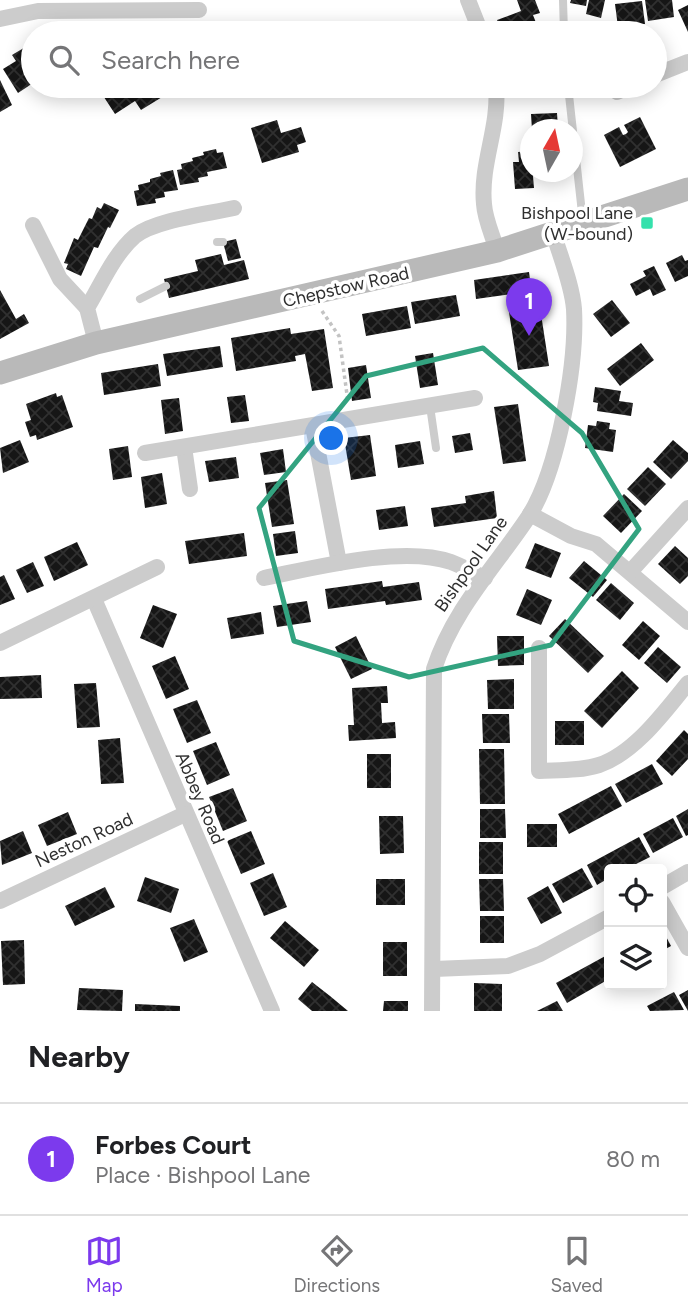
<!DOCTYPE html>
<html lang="en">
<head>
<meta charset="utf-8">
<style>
	body { margin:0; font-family:Figtree,sans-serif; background:#f2f2f2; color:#202124 }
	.controls { position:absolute; right:21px; bottom:21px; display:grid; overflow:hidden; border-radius:7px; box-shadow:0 4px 18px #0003 }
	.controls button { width:63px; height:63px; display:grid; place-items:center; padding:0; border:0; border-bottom:2px solid #e0e0e0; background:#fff; color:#202124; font:35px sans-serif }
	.compass { position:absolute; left:520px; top:119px; width:63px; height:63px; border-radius:50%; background:#fff; box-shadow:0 4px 18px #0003; rotate:9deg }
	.you { position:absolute; left:332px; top:439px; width:24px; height:24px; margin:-18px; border:5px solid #fff; border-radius:50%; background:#1a73e8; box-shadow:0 0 0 10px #1a73e833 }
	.badge { display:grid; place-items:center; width:46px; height:46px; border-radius:50%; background:#7c3aed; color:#fff; font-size:23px; font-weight:700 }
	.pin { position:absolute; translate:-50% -58px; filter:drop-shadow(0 2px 4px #0008) }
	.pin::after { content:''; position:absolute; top:37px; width:24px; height:21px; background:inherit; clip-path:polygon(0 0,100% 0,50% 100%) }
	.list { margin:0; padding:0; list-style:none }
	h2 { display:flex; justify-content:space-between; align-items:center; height:91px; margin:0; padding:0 28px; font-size:30px }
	h2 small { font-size:23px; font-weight:400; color:#757577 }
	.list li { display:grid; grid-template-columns:46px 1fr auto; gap:21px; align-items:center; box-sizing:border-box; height:112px; padding:0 28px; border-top:2px solid #e0e0e0 }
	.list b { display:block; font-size:26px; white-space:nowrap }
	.list p { margin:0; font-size:23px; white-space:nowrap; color:#757577 }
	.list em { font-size:23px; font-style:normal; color:#757577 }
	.icon { flex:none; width:38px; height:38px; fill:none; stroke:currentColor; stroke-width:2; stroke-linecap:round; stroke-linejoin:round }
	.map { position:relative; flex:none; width:688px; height:1011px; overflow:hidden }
	.search { position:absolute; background:#fff; box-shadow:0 4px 18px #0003; left:21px; right:21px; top:21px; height:77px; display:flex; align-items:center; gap:18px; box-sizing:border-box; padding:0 24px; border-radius:38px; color:#757577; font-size:26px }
	.sheet { height:203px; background:#fff }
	nav { display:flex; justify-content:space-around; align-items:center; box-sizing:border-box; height:98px; border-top:2px solid #e0e0e0; background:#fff; font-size:19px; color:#757577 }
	nav a { display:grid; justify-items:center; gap:4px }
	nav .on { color:#7c3aed }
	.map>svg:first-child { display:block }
	.building { fill:url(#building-cross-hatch) }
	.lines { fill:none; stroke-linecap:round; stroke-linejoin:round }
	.path { stroke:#c3c3c3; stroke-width:3.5; stroke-dasharray:3.5 3.5; stroke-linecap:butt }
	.service { stroke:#ccc; stroke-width:8 }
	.minor { stroke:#ccc; stroke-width:16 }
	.secondary { stroke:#b9b9b9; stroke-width:23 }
	.marked { fill:none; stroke:#33a380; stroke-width:5; stroke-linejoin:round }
	.poi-dot { fill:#35e1ac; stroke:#fff; stroke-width:2.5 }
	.labels { text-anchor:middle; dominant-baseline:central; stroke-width:7; stroke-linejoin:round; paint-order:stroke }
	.poi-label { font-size:18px; fill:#2f2f2f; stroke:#fff; text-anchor:end }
	.street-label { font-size:18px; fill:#2f2f2f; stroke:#fff }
</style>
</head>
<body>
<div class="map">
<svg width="688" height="1011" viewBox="0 0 688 1011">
	<defs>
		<pattern id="building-cross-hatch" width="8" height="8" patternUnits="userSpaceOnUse" patternTransform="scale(1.75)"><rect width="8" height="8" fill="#161616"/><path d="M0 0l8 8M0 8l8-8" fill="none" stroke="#303030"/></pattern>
	</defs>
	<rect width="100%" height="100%" fill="#fff"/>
	<g class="building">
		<path d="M517,0H535L540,13L533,15L540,33H502L497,20L521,11Z"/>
		<path d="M571,0H587L586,6L570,3Z"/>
		<path d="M589,0H605L601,18L586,14Z"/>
		<path d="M645,0H672L674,17L648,21Z"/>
		<path d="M642,1L645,24L618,27L615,4Z"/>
		<path d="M688,5V32L678,10Z"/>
		<path d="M27,46L33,56V83L18,93L3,69L16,61L12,55Z"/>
		<path d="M0,80L12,105L0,112Z"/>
		<path d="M108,86H180L141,110L135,101L115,114L100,91Z"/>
		<path d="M557,113L558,130H532L531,114Z"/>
		<path d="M640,117L656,149L620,167L604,135L619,127L623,135L626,134L628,132L624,125Z"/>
		<path d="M277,120L281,133L301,127L306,142L297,145L299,152L262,163L251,128Z"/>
		<path d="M216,149L217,153L223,152L227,168L207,172L208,176L198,178L199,182L180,185L177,170L182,169L181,164L193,161L192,158L204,155L203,152Z"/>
		<path d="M530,151V172H545V175L533,176L534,188L515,189L513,162H519L518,152Z"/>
		<path d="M173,170L178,190L164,192L165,197L155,199L156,203L137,206L134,191L139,190L138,185L150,182V179L161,176L160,173Z"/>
		<path d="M104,203L119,210L110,228L108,227L98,248L94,247L81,276L66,269L68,264L64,263L74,238L78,240L89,218L92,219L97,207L101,209Z"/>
		<path d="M236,239L241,258L228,261L223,242Z"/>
		<path d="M221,254L224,265L244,260L249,279L169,298L164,279L198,271L195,260Z"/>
		<path d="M682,255L685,261L688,260V276L675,282L666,263Z"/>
		<path d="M654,266L666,290L653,296L650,289L636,296L630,284L646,276L643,271Z"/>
		<path d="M529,272L533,302L539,301L549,366L518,370L508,306L513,305L511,294L476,299L474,280Z"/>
		<path d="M0,290L16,319L24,314L29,323L0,339Z"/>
		<path d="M456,295L460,316L415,324L411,302Z"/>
		<path d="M612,300L630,323L611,337L593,314Z"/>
		<path d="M407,306L411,328L366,336L362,314Z"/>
		<path d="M290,328L291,334L324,329L333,388L312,391L305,354L295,356L296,361L236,371L231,338Z"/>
		<path d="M641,343L654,360L620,386L607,369Z"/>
		<path d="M220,346L223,367L167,376L163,354Z"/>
		<path d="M433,353L438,385L420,388L415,356Z"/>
		<path d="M158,364L161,386L104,395L101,373Z"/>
		<path d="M366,365L371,398L352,401L348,368Z"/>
		<path d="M595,387L621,391L619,401L633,403L631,416L597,411L598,403L593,402Z"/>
		<path d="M56,393L57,397L62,395L73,427L37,440L36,435L30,437L25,422L31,420L26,404Z"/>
		<path d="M245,395L249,421L231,423L227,397Z"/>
		<path d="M179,398L183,431L165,434L161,400Z"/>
		<path d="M518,404L526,461L503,464L494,407Z"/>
		<path d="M597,421L610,423L609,429L616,430L613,452L585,448L588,425L596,426Z"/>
		<path d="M470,433L473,450L455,453L452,436Z"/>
		<path d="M370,435L376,476L351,480L344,438Z"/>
		<path d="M20,440L29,462L3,473L0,448Z"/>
		<path d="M673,440L688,453V461L671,479L653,462Z"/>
		<path d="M420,441L424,464L398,468L395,445Z"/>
		<path d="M128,446L132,477L113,480L109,449Z"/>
		<path d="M283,449L286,472L264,475L260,453Z"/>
		<path d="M236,457L239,478L209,482L205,461Z"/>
		<path d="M648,467L666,484L645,506L627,489Z"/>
		<path d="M162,473L167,504L145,508L141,477Z"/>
		<path d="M287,480L294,524L272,527L265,483Z"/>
		<path d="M494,491L497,518L434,527L431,508L466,503L465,496Z"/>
		<path d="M624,494L642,511L621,533L603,516Z"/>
		<path d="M405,506L408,526L379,530L376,510Z"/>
		<path d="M295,531L298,553L276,556L273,534Z"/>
		<path d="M244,533L247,556L189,564L185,541Z"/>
		<path d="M77,542L88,565L54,581L44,557Z"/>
		<path d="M535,543L561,553L551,578L525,568Z"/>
		<path d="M675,546L688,558V576L680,584L658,564Z"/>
		<path d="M584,561L607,580L593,597L569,578Z"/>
		<path d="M33,562L44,586L27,593L16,570Z"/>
		<path d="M4,575L15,599L0,605V577Z"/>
		<path d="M382,581L383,587L419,582L422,600L386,605L385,601L328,609L325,589Z"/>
		<path d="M611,583L634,603L620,620L596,600Z"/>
		<path d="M527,589L552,600L541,625L516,615Z"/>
		<path d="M307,601L311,622L277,627L273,606Z"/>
		<path d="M153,605L177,614L163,648L140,638Z"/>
		<path d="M261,612L264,634L231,639L227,618Z"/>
		<path d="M565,619L604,656L588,673L549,636Z"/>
		<path d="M643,621L660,636L639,660L622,645Z"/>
		<path d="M356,636L372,669L351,679L335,647Z"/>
		<path d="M497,636H524V665L498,666Z"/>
		<path d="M658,647L681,667L667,683L644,663Z"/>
		<path d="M175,656L189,689L166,699L152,666Z"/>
		<path d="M622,671L639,688L602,728L584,711Z"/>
		<path d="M41,675L42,698L0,699V677Z"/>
		<path d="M514,679V709H488L487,680Z"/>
		<path d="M96,683L100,727L77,728L74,684Z"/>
		<path d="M387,686L388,703H381L382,723L395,722L396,738L349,741L348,725H354L352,688Z"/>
		<path d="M197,700L211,733L187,743L173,709Z"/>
		<path d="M482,714H509L510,743H483Z"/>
		<rect x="555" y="721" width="29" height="24"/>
		<path d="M684,730L688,734V759L672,776L656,761Z"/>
		<path d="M120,738L124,783L101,784L98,740Z"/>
		<path d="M216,742L230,775L207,785L193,751Z"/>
		<path d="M479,749H504L505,804H480Z"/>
		<rect x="367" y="754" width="24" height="34"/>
		<path d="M652,764L663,784L626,803L615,784Z"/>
		<path d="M611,786L622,806L569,834L558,814Z"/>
		<path d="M233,788L247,821L223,831L209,797Z"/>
		<path d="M480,809H505L506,838H480Z"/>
		<path d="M688,809V835L686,836L676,816Z"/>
		<path d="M68,812L77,834L47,846L38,825Z"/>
		<path d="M379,816H403L404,853L380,854Z"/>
		<path d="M673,818L683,837L653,853L643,834Z"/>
		<rect x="527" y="824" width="30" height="23"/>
		<path d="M23,831L32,853L2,865L0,841Z"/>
		<path d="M251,831L265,864L241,874L227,841Z"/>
		<path d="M639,837L650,857L626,869H609V878L597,885L587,865Z"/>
		<rect x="479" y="842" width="24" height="32"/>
		<path d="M582,868L593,887L563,903L552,884Z"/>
		<path d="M273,873L287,907L264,916L250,883Z"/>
		<path d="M145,877L179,889L171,913L137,901Z"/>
		<rect x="376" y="879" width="29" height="26"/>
		<path d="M479,879H503L504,911H480Z"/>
		<path d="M548,886L562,913L541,924L527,898Z"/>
		<path d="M105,887L115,907L75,926L65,906Z"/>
		<rect x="480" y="916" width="24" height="27"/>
		<path d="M194,919L208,952L184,962L170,928Z"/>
		<path d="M285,921L319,950L304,967L270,938Z"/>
		<path d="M662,929L671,946L662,951Z"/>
		<path d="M24,940L25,984L3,985L1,941Z"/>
		<rect x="383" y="942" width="24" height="34"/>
		<path d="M609,954V979L567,1003L556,983Z"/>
		<path d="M312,982L330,996L348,1011H312L298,999Z"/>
		<path d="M474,983L502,984V1011H474Z"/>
		<path d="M79,988L123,990L122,1011L77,1010Z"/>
		<path d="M688,990V1011L679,995Z"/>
		<path d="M674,992L684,1010L650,1011L647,1006Z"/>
		<path d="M384,1001H408V1011H383Z"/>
		<path d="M557,1001L563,1011H537Z"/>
		<path d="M135,1004L180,1006V1011H135Z"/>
	</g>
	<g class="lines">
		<path class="path" d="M322,311L339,336L348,402"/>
		<g class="service">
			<path d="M563,0L564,33"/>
			<path d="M568,86L583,222"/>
			<path d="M217,242H223"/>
			<path d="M140,299L166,286"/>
			<path d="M430,406L436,448"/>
		</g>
		<g class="minor">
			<path d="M468,0L481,33"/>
			<path d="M0,19L38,11L199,10"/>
			<path d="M655,75L688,62"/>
			<path d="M496,86C500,126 480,164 484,204C485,220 493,236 497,251"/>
			<path d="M617,92L630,86"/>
			<path d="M33,225L60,279L87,308"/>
			<path d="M96,343L87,308C101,285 114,254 135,236C155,220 208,214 234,208"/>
			<path d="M313,426L339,563"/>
			<path d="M184,447L190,489"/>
			<path d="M145,453L475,398"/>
			<path d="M530,514L571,536L596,544L688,622"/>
			<path d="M631,571L688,508"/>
			<path d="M264,578C314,568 402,545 451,562C462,566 474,573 485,578"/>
			<path d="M94,599L272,1011"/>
			<path d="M0,643L157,567"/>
			<path d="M539,648V771C559,770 580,771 599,765C635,753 665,711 688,683"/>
			<path d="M662,887L688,872"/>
			<path d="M0,901L185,814"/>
			<path d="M662,902L688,948"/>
			<path d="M434,969L508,966L540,954L609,917"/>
			<path d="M432,1011L434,669C453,610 495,567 529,516C558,470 577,364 574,309C572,284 560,256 553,232"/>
		</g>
		<path class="secondary" d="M0,373L96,343L497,251L688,189"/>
	</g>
	<path class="marked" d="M483,348L582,433L639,529L551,645L409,677L294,641L259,508L366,376Z"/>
	<rect class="poi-dot" x="640" y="216" width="14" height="14" rx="3.5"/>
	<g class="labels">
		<g class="poi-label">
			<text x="633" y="213">Bishpool Lane<tspan x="633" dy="21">(W-bound)</tspan></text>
		</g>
		<g class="street-label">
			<text transform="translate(346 287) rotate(-13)">Chepstow Road</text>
			<text transform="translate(471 564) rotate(-55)">Bishpool Lane</text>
			<text transform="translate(200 798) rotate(67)">Abbey Road</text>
			<text transform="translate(84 840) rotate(-25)">Neston Road</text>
		</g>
	</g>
</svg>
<div class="controls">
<button><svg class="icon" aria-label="locate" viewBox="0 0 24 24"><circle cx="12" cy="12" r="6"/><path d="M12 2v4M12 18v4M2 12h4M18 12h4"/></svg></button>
<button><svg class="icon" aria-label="layers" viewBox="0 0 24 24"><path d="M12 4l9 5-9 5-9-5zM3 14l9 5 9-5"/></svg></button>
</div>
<svg class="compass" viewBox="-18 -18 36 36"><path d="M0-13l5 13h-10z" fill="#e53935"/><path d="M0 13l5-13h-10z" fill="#757577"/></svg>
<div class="you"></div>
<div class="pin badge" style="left:529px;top:336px">1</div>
<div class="search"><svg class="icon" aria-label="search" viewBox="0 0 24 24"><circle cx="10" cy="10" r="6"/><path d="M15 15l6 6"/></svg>Search here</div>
</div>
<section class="sheet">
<h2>Nearby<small></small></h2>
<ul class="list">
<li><span class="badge">1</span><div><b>Forbes Court</b><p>Place · Bishpool Lane</p></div><em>80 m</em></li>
</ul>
</section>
<nav>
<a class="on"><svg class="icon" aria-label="map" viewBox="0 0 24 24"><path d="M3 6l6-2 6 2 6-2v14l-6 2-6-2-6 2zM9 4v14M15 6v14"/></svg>Map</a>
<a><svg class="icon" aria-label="directions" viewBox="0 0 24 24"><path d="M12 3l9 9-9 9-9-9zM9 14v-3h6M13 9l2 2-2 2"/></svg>Directions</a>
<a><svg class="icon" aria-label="saved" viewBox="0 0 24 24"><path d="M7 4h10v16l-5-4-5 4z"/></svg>Saved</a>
</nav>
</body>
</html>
